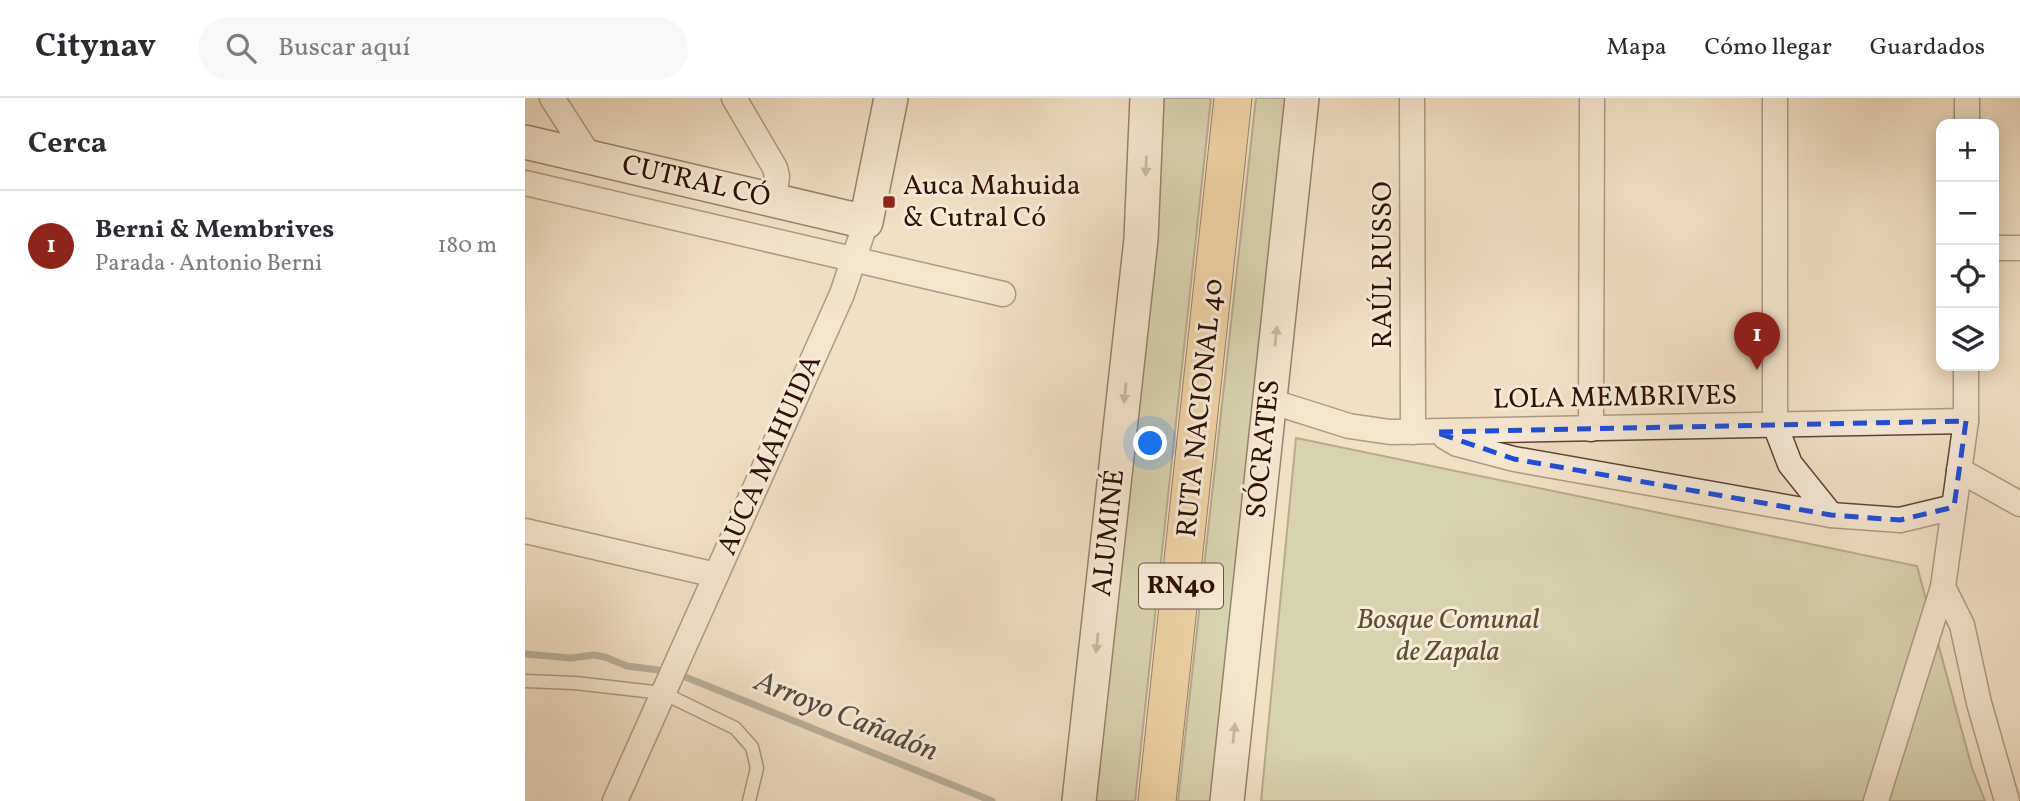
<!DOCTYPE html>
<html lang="es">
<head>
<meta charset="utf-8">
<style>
	body { margin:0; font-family:Vollkorn,serif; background:#f7f7f7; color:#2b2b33 }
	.controls { position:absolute; right:21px; top:21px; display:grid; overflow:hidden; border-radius:14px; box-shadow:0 4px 18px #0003 }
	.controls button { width:63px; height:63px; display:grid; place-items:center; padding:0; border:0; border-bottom:2px solid #e1e1e2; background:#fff; color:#2b2b33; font:35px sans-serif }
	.you { position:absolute; left:626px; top:346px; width:24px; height:24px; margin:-18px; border:5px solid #fff; border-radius:50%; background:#1a73e8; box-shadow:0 0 0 10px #1a73e833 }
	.badge { display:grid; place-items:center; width:46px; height:46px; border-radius:50%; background:#8f2418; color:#fff; font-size:23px; font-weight:700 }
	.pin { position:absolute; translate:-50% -58px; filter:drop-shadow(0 2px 4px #0008) }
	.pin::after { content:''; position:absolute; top:37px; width:24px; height:21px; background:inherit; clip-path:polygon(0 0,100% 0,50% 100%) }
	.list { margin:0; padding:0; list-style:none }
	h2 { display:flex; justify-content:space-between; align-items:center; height:91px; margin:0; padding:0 28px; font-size:30px }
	h2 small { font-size:23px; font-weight:400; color:#7c7c81 }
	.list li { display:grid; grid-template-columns:46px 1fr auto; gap:21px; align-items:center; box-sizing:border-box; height:112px; padding:0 28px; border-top:2px solid #e1e1e2 }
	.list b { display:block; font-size:26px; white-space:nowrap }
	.list p { margin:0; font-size:23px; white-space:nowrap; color:#7c7c81 }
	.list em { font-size:23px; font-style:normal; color:#7c7c81 }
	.icon { flex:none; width:38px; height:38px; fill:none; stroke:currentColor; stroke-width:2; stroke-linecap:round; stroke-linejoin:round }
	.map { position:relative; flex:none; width:1495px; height:703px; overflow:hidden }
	header { display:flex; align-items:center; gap:42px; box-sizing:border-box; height:98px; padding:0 35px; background:#fff; border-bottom:2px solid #e1e1e2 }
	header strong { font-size:33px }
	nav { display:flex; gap:38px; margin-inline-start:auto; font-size:24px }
	.search { width:490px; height:63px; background:#f7f7f7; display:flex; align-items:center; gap:18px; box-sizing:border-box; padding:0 24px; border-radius:38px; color:#7c7c81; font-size:26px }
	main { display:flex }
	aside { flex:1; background:#fff }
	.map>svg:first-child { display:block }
	.green { fill:#b8c396; stroke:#72694c; stroke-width:2 }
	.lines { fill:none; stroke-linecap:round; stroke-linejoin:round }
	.stream { stroke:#70786a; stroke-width:7 }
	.lane-casing { stroke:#5e4334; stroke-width:15 }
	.street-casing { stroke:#5e4334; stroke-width:27 }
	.secondary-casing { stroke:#2d0f03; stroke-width:36 }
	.primary-casing { stroke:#2d0f03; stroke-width:39 }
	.lane { stroke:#f7ebd9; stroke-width:12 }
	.street { stroke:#f7ebd9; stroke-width:24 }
	.secondary { stroke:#f7ebd9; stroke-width:33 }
	.primary { stroke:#e9c082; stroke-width:37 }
	.oneway { fill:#9c8879 }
	.marked { fill:none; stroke:#1d4ed8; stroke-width:5; stroke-dasharray:14 9; stroke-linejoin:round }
	.poi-dot { fill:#8f2418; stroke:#f7ebd9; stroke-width:2.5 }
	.labels { text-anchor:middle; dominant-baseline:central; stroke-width:6; stroke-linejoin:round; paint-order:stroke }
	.shield { fill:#f7ebd9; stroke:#6a5143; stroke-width:2 }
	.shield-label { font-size:26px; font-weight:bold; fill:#2d0f03 }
	.street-label { font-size:28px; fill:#2d0f03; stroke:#f7ebd9 }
	.poi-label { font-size:28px; fill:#2d0f03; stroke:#f7ebd9; text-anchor:start }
	.park-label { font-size:28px; font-style:italic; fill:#5e4e36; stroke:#f7ebd9 }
	.water-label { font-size:30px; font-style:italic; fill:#544c3f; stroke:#f7ebd9 }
</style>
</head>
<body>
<header>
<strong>Citynav</strong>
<div class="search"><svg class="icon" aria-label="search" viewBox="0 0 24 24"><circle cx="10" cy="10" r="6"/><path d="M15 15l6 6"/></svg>Buscar aquí</div>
<nav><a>Mapa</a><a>Cómo llegar</a><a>Guardados</a></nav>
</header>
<main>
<aside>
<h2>Cerca<small></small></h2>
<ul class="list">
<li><span class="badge">1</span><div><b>Berni &amp; Membrives</b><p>Parada · Antonio Berni</p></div><em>180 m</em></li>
</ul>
</aside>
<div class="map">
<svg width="1495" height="703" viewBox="0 0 1495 703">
	<rect width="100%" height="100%" fill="#f2e0c5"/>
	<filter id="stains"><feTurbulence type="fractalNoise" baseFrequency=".00286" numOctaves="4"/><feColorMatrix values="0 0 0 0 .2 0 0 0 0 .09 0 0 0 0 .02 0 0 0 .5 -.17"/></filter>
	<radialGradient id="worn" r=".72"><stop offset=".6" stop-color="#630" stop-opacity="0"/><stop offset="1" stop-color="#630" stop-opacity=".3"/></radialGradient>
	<g class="green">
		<path d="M635,0H686L610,703H567Z"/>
		<path d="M731,0H762L686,703H653Z"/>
		<path d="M771,340L1392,468L1447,670L1460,703H736Z"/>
	</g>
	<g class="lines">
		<g class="stream">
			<path d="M0,556L46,560L69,557L80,559L102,568L133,572"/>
			<path d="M158,578L467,703"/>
		</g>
		<g class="lane-casing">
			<path id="lane" d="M0,583L50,585L138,595L210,630L227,649L232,670L224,703"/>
		</g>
		<g class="street-casing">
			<g id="street">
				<path d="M27,0L65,59"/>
				<path d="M209,0L250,70L252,78L249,103"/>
				<path d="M887,0L888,334"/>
				<path d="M1250,0V327L1265,366L1306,417"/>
				<path d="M1442,26V0"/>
				<path d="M0,85L478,196"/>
				<path d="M1469,150H1495"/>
				<path d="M745,303L824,328L865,334L1441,323"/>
				<path d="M1066,331L1067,0"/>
				<path d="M920,339L932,346L989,361L1306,417L1375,422L1429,409"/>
				<path d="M1434,372L1495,406"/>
				<path d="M0,433L191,477"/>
				<path d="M1418,489L1437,527L1454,605L1482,703"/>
				<path d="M90,703L317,196L341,124"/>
				<path d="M1351,703L1418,489L1441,323V268"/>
			</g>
		</g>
		<g class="secondary-casing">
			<g id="secondary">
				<path d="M0,44L341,124L366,0"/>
				<path d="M554,703L616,141L622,0"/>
				<path d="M702,703L777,0"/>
			</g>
		</g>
		<g class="primary-casing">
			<path id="primary" d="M632,703L708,0"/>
		</g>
		<use href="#lane" class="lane"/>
		<use href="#street" class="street"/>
		<use href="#secondary" class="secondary"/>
		<use href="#primary" class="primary"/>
	</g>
	<defs><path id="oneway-solid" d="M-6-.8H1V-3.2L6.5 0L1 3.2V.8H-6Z" transform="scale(1.75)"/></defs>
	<g class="oneway">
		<use href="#oneway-solid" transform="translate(621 68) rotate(92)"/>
		<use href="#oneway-solid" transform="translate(751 238) rotate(-84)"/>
		<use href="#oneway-solid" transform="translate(600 295) rotate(96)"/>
		<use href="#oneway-solid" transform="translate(572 545) rotate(96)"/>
		<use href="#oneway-solid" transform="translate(709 635) rotate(-84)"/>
	</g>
	<path d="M0 0H1495V703H0ZM1441,323L1429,409L1375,422L1306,417L989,361L910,334Z" fill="#f2e0c5" fill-opacity=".55" fill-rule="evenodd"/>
	<path class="marked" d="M1441,323L1429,409L1375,422L1306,417L989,361L910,334Z"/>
	<rect class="poi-dot" x="357" y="97" width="14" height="14" rx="3.5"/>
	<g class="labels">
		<rect class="shield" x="614" y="465.5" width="84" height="45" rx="5"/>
		<g class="shield-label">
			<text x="656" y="488">RN40</text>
		</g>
		<g class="street-label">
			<text transform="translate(171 84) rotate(13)">CUTRAL CÓ</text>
			<text transform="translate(858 167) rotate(-90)">RAÚL RUSSO</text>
			<text transform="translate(1090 300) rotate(-1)">LOLA MEMBRIVES</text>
			<text transform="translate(676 310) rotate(-84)">RUTA NACIONAL 40</text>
			<text transform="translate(739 351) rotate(-84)">SÓCRATES</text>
			<text transform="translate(245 357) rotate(-66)">AUCA MAHUIDA</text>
			<text transform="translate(584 435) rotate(-84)">ALUMINÉ</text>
		</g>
		<g class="poi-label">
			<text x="378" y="88">Auca Mahuida<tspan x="378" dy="32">&amp; Cutral Có</tspan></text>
		</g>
		<g class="park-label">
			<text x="923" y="522">Bosque Comunal<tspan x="923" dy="32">de Zapala</tspan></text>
		</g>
		<g class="water-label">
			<text transform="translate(321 619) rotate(22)">Arroyo Cañadón</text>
		</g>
	</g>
	<rect width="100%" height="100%" filter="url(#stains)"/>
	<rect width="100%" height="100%" fill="url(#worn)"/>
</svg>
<div class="controls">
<button>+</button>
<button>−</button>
<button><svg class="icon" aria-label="locate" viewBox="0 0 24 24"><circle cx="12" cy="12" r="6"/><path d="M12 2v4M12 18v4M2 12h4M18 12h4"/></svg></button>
<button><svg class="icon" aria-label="layers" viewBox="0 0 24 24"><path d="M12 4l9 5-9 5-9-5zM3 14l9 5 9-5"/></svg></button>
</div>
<div class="you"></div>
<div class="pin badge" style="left:1232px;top:272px">1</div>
</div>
</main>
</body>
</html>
